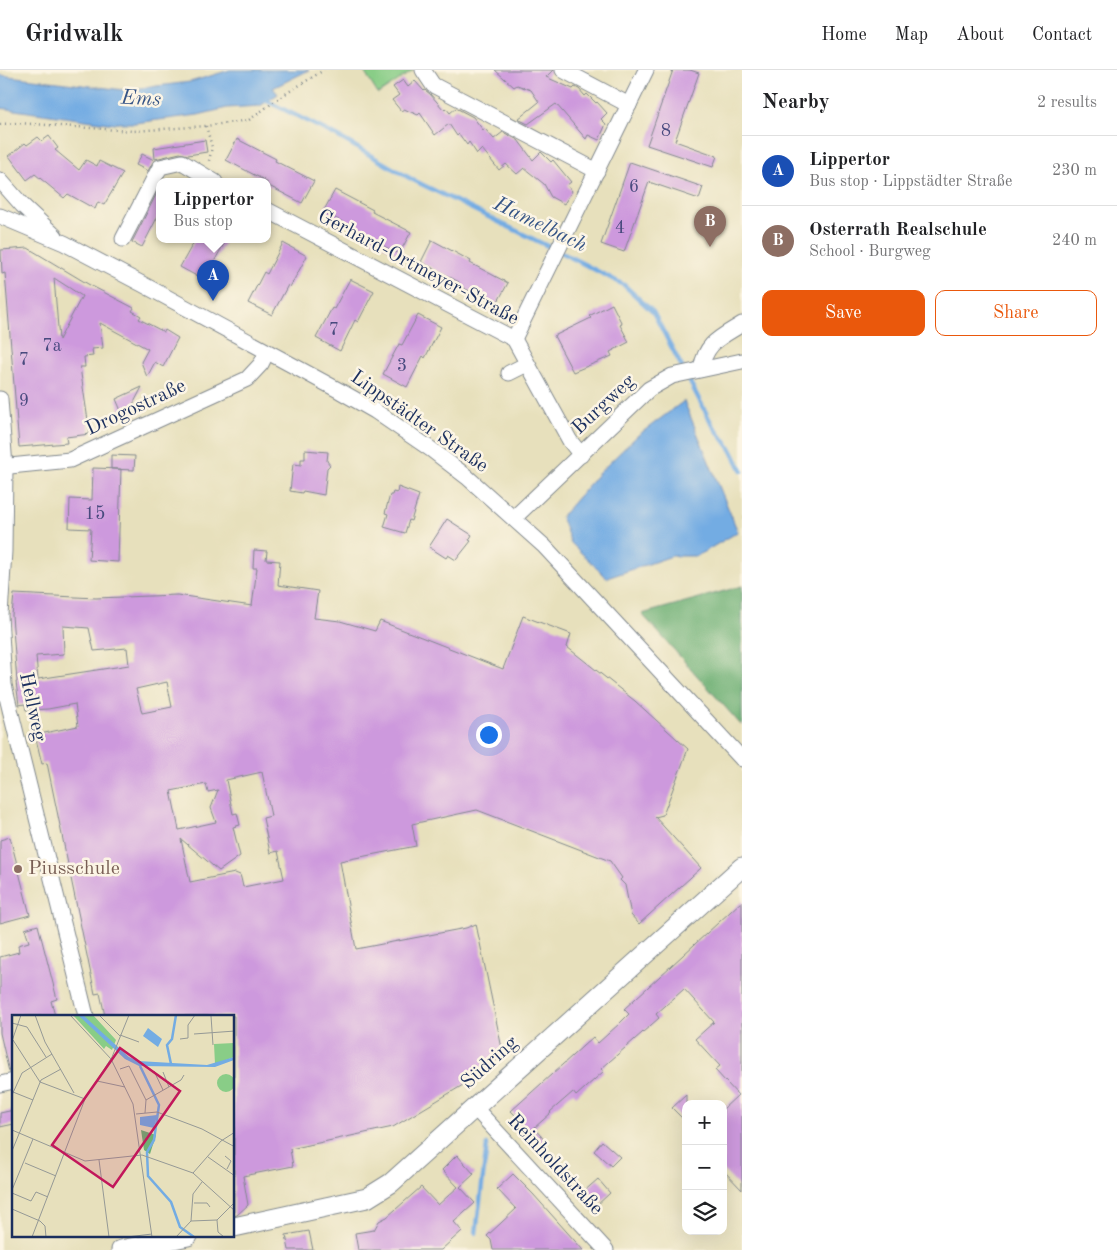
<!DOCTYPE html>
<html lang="en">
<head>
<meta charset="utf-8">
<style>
	body { margin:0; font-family:"Old Standard TT",serif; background:#f6f6f6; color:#202124 }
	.controls { position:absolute; right:15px; bottom:15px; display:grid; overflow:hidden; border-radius:10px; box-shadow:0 5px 20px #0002 }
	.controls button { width:45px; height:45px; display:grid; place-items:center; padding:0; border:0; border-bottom:1px solid #e0e0e0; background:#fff; color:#202124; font:25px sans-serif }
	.you { position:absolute; left:488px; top:664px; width:18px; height:18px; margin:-12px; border:4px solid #fff; border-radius:50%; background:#1a73e8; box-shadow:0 0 0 8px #1a73e833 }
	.badge { display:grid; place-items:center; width:32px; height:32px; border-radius:50%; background:#ea580c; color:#fff; font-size:16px; font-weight:700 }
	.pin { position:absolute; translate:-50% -41px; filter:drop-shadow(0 1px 2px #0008) }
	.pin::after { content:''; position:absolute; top:26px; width:18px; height:15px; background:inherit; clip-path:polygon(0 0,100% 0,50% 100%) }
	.popup { position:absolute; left:156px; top:108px; width:115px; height:65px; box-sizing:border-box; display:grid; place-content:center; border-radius:10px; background:#fff; filter:drop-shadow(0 1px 4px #0005); font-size:16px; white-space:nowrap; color:#757577 }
	.popup b { font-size:19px; color:#202124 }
	.popup::after { content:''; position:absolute; left:50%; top:100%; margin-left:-10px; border:10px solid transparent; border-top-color:#fff }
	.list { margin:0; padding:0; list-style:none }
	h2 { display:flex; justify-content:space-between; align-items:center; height:65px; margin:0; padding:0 20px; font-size:21px }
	h2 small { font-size:16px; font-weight:400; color:#757577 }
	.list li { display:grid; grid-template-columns:32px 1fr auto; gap:15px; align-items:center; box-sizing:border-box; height:70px; padding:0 20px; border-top:1px solid #e0e0e0 }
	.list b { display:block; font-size:19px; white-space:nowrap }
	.list p { margin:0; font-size:16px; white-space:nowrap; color:#757577 }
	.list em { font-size:16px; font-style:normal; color:#757577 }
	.actions { display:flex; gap:10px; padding:15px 20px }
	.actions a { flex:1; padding:11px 0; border:1px solid #ea580c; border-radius:10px; text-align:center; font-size:18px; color:#ea580c }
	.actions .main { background:#ea580c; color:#fff }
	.icon { flex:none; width:28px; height:28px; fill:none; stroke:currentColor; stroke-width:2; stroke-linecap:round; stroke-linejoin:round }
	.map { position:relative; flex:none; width:742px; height:1180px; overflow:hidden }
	header { display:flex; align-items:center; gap:30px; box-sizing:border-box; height:70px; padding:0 25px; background:#fff; border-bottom:1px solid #e0e0e0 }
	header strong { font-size:24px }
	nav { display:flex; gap:28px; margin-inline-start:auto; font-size:18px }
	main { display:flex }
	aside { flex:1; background:#fff }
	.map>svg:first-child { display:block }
	.green { fill:#89cd87; stroke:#527e72 }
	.forest { fill:#6eb074; stroke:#447069 }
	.water { fill:#73ace3; stroke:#476ea0 }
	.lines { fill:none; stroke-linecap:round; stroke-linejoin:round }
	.stream { stroke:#73ace3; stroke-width:4.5 }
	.building { fill:#cd99dd; fill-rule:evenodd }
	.minor-casing { stroke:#81888d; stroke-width:17 }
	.major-casing { stroke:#81888d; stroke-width:21 }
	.path { stroke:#81888d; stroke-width:2.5; stroke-dasharray:1 4; stroke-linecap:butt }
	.minor { stroke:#fff; stroke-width:15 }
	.major { stroke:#fff; stroke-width:19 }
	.education-dot { fill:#8d6e63; stroke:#fcf5e5; stroke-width:2 }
	.labels { text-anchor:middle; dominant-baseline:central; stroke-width:5; stroke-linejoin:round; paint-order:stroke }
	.number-label { font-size:18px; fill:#484a7e }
	.street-label { font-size:20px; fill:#1b2f5e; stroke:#fcf5e5 }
	.education-label { font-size:20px; fill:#785e54; stroke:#fcf5e5; text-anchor:start }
	.water-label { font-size:21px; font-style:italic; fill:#355486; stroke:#fcf5e5 }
	.inset-river { fill:none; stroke:#73ace3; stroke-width:2.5 }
	.inset-road { fill:none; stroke:#959996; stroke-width:1 }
	.view { fill:#c2185b; fill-opacity:0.15; stroke:#c2185b; stroke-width:2.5 }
	.inset-edge { fill:none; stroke:#1b2f5e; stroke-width:2.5 }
</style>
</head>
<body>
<header>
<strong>Gridwalk</strong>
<nav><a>Home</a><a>Map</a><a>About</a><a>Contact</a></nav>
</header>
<main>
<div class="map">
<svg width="742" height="1180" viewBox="0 0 742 1180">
	<rect width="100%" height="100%" fill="#fcf5e5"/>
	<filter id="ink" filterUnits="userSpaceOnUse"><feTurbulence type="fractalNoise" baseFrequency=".02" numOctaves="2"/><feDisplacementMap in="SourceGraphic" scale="10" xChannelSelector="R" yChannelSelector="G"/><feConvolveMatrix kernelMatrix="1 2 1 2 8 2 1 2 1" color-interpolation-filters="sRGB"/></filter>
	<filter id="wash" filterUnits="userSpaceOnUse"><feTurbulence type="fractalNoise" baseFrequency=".0096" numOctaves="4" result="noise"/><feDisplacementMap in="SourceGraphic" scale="20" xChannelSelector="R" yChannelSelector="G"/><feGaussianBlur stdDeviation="1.12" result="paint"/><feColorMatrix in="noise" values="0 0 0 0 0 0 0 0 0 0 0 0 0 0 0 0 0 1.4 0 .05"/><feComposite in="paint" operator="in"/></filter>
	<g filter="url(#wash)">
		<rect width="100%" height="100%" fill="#e7e0bc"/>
		<path class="green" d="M363,0H414L378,24Z"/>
		<path class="forest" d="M742,516V656L642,544Z"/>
		<g class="water">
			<path d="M230,0H309L273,18L278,24L260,36L227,38L198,45L135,53H107L0,38V5L124,20L190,12Z"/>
			<path d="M684,331L738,462L697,486H672L607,508L571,473L561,447L598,404L637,366Z"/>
		</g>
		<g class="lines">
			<g class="stream">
				<path d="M263,29L337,66L413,110L576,190L624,215L653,242L712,354L732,381L742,401"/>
				<path d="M476,1163L487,1075"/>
			</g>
		</g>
		<g id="blocks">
			<g class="building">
				<path d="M495,0H553L546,7L573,19L575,17L579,19L585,26L587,24L596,33L597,32L607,43L601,49L606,54L599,70L588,65L586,69L556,34L528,54L518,49L539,32L531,20L517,15L514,17Z"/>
				<path d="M673,0H690L699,3L675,71L717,86L713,97L647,75Z"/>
				<path d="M403,10L408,17L415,11L424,21L425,20L430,24L444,40L446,38L450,43L456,38L473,47L483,60L485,59L494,69L503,62L518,70L533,90L541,82L551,92L553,90L571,112L567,115L572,121L564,134L551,127L544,114L524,98L517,104L506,94L499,100L482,79L477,84L469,72L467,75L459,64L457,66L449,54L435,65L420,43L418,45L404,39L401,41L392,30L399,25L393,17Z"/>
				<path d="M49,66L58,78L55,80L79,100L86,90L97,96L99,91L123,103L104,135L98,132L95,139L68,124L64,128L35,104L27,110L9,86L25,73L27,75L38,67L42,71Z"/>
				<path d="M237,69L276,89L275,91L314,111L302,133L267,115V112H263L264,110L226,90Z"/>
				<path d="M205,70L207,82L188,85L180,83L155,89L154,78Z"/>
				<path d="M142,84L154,90L148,101L136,95Z"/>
				<path d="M630,92L703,117L699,129L649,112L624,182L601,174Z"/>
				<path d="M159,119V144L142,177L132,172Z"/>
				<path d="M335,120L373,140L372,142L411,162L399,184L360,164L362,162L323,142Z"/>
				<path d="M195,170H226L204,210L180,197Z"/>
				<path d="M432,170L471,191L470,193L508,213L496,235L458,215L459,212L421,192Z"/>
				<path d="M283,173L307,186L290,217L288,215L272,245L248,233L264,202L267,204Z"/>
				<path d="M28,178L88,214L134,238L132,241L141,246L139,249L164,262L165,260L178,268L163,297L155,292L147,307L141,292L148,279L100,253L103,278L92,279L93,286L84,287L85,297H80L90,364L66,367L67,373L19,377L5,203L2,204L1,180ZM54,208L82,226L59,270Z"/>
				<path d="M350,209L374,221L358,252L355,250L340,281L316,268L332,238L334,239Z"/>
				<path d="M612,234L622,254L620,255L629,272L610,282L612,286L573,302L554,266L591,248L589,246Z"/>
				<path d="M418,245L441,257L425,288L423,286L407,317L383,304L399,274L402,275Z"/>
				<path d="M142,317L125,350L116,329Z"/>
				<path d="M305,380L328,382L327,391L330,395L327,398L324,425L303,421L302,423L290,421L293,394L301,395V389H305Z"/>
				<path d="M111,385L135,386L134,400L111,399Z"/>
				<path d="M93,398L121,399L118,492L89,490L91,459L69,458L70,429L92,430Z"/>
				<path d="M398,417L419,425L411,451L409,450L405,463L384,457L388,444L385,443L390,425H392L393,422L397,423Z"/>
				<path d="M447,449L472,465L469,470L471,471L456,490L448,485L446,488L429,477Z"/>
				<path d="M254,480L267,481L266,490L280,491L278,515L318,521L314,548L340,551L375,561L380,551L503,599L523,546L571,564L567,577L635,631L688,679L663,745L655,747L701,798L639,854L631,845L625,815L620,810L622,808L610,791L477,740L412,754L416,776L340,791L356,879L466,858L476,854L504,988L488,992L463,1015L393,1057L290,1079L293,1096L243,1106L248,1135L237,1145L234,1146V946H105L100,923L95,924L47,693L42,694L35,665L78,656L75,634L48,639L26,640L25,634L19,635L16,612H17L12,545L14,524L96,528L177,525L252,536L257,498H253ZM63,556L89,558L94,581L127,578L129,595L38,609L36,586L64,584ZM167,612L172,637L142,643L136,619ZM262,702L271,746L263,748L270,783L278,781L284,809L243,817L241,808L240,805L235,803L190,812L181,769L219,801L240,786L233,757L240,755L237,743L233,744L226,710ZM206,714L208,722L218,720L211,738L216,752L179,760L171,721Z"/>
				<path d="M10,767L30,845L0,853V770Z"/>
				<path d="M742,831V1120L723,1100V1039L738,1025L715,1000L720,996L695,969L714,952L684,919L656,944L659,948L601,999L604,1001L576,1026L573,1022L550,1042L551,1043L534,1058L547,1073L538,1081L511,1051L516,1046L511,1041L593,967L598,973L619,954L629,944L624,939Z"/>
				<path d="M38,855L57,929L51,931L55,946H14V1002H9L0,963V887L19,882L18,875L29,872L25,859Z"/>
				<path d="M686,1025V1052L672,1038Z"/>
				<path d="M14,1040V1054L0,1057V1043Z"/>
				<path d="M602,1071L620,1087L611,1096L594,1081Z"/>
				<path d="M457,1085L474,1104L460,1117L475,1133L454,1152L462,1161L441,1180H358L355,1163L374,1160L379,1151L387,1147L421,1117L438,1135L458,1117L442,1100Z"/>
				<path d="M513,1104L533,1124L583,1180H493L491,1170L487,1166L516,1139L497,1119Z"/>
				<path d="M598,1109L610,1123L595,1137L582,1123Z"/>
				<path d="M309,1161L313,1180H289L286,1165Z"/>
			</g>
		</g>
	</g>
	<g filter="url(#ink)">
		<use href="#blocks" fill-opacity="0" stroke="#81888d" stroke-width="1"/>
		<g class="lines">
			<g class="minor-casing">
				<g id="minor">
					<path d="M423,0L433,15L597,101"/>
					<path d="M563,0L629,35"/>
					<path d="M0,110L22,135L55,166"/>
					<path d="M267,140L514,269L570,371L581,385"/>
					<path d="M0,146L64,173L144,215L340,321L375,341L432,380L467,407L544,476L742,689"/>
					<path d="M123,169L160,97L182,92L215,112"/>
					<path d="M514,269L646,0"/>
					<path d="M701,299C706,272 720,268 742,254"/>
					<path d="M509,303L527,294"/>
					<path d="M0,329L5,397L4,481L0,545L4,615L86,946"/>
					<path d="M0,397L70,390L247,309L261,294L267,282"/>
					<path d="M514,448L649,319L672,306L742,291"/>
					<path d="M0,1014L14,1011"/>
					<path d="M474,1037L606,1180"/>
				</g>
			</g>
			<g class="major-casing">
				<g id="major">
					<path d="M234,1157L367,1128L391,1113L742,797"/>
					<path d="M121,1180L188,1166"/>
				</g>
			</g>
			<g class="path">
				<path d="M0,54L18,53L133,61L206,56L249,50L282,26L324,0"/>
				<path d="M206,56L212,77L209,91"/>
			</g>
			<use href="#minor" class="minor"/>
			<use href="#major" class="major"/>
		</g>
	</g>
	<circle class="education-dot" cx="18" cy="799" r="5"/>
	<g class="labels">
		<g class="number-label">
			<text x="666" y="61">8</text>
			<text x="634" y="117">6</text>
			<text x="620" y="158">4</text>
			<text x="334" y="260">7</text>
			<text x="52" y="276">7a</text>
			<text x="24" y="290">7</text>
			<text x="402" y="296">3</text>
			<text x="24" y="331">9</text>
			<text x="95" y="444">15</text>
		</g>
		<g class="street-label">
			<text transform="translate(418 198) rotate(28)">Gerhard-Ortmeyer-Straße</text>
			<text transform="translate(604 335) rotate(-43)">Burgweg</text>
			<text transform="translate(136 338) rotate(-25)">Drogostraße</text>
			<text transform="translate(419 352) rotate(35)">Lippstädter Straße</text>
			<text transform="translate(32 637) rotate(78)">Hellweg</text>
			<text transform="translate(490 993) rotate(-42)">Südring</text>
			<text transform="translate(555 1095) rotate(47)">Reinholdstraße</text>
		</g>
		<g class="education-label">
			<text x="28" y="799">Piusschule</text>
		</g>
		<g class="water-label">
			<text transform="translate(141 29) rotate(3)">Ems</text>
			<text transform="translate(540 155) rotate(26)">Hamelbach</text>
		</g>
	</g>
	<g transform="translate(12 945)">
		<rect width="222" height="222" fill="#e7e0bc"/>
		<path d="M61,0H81L104,25L100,35L94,31L92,34ZM222,28V42L203,49L202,29ZM205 68a9 9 0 1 1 18 0a9 9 0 1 1-18 0Z" fill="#89cd87"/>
		<path d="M129,115L144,120L138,139L132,135Z" fill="#6eb074"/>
		<path d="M66,0H71L117,42L126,46L195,50L222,42V45L203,52L127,51L113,44ZM136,13L150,24L146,32L131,21ZM145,100L142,113L128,110V102Z" fill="#73ace3"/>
		<path class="inset-river" d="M159,49L155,30L160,24L164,0M128,51L147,90L142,125L135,137L136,161L159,187L168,212L182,222"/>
		<path class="inset-road" d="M23,0L33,27L62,78M58,0L99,44L121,89L140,222M87,0L108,21M199,1L201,30M0,8L15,12L34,42M182,19L223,16M108,20L127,27M168,24L176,23V10L183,0M1,25L28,67L73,84M0,26L9,0M108,54L117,51L134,85L133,98M142,56L151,75M151,57L157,72M85,66L113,72M1,77L21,85M0,80L10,58L40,39M134,85L169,65L172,60M124,99L145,97L190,114L223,132M0,115L73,146L130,140M0,136L29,65L49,54M130,140L181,158M213,141L219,146L215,154M196,142L223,161M87,145L97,222M13,148L44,161M181,158L209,126L223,117M181,158L223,196M0,175L21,124M0,178L19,186L24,177L36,182M182,188H195L198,192M0,194L28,206L33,211L34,222M205,205L206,217L212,222M179,206L181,179L190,167M20,222L73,84L100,42L117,0M115,222L140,219M164,222L179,206L205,205L223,187"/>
		<path class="view" d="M108,33L168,76L101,172L40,130Z"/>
		<rect width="222" height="222" class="inset-edge"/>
	</g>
</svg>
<div class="controls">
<button>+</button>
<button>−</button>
<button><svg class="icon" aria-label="layers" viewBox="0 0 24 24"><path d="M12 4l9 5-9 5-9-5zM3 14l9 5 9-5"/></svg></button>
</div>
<div class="you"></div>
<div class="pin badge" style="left:213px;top:231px;background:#1a4fb4">A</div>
<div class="popup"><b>Lippertor</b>Bus stop</div>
<div class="pin badge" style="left:710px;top:177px;background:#8d6e63">B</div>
</div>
<aside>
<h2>Nearby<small>2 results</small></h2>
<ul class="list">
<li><span class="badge" style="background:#1a4fb4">A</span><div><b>Lippertor</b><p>Bus stop · Lippstädter Straße</p></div><em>230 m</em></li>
<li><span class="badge" style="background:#8d6e63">B</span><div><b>Osterrath Realschule</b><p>School · Burgweg</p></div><em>240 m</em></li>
</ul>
<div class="actions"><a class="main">Save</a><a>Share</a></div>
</aside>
</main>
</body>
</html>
